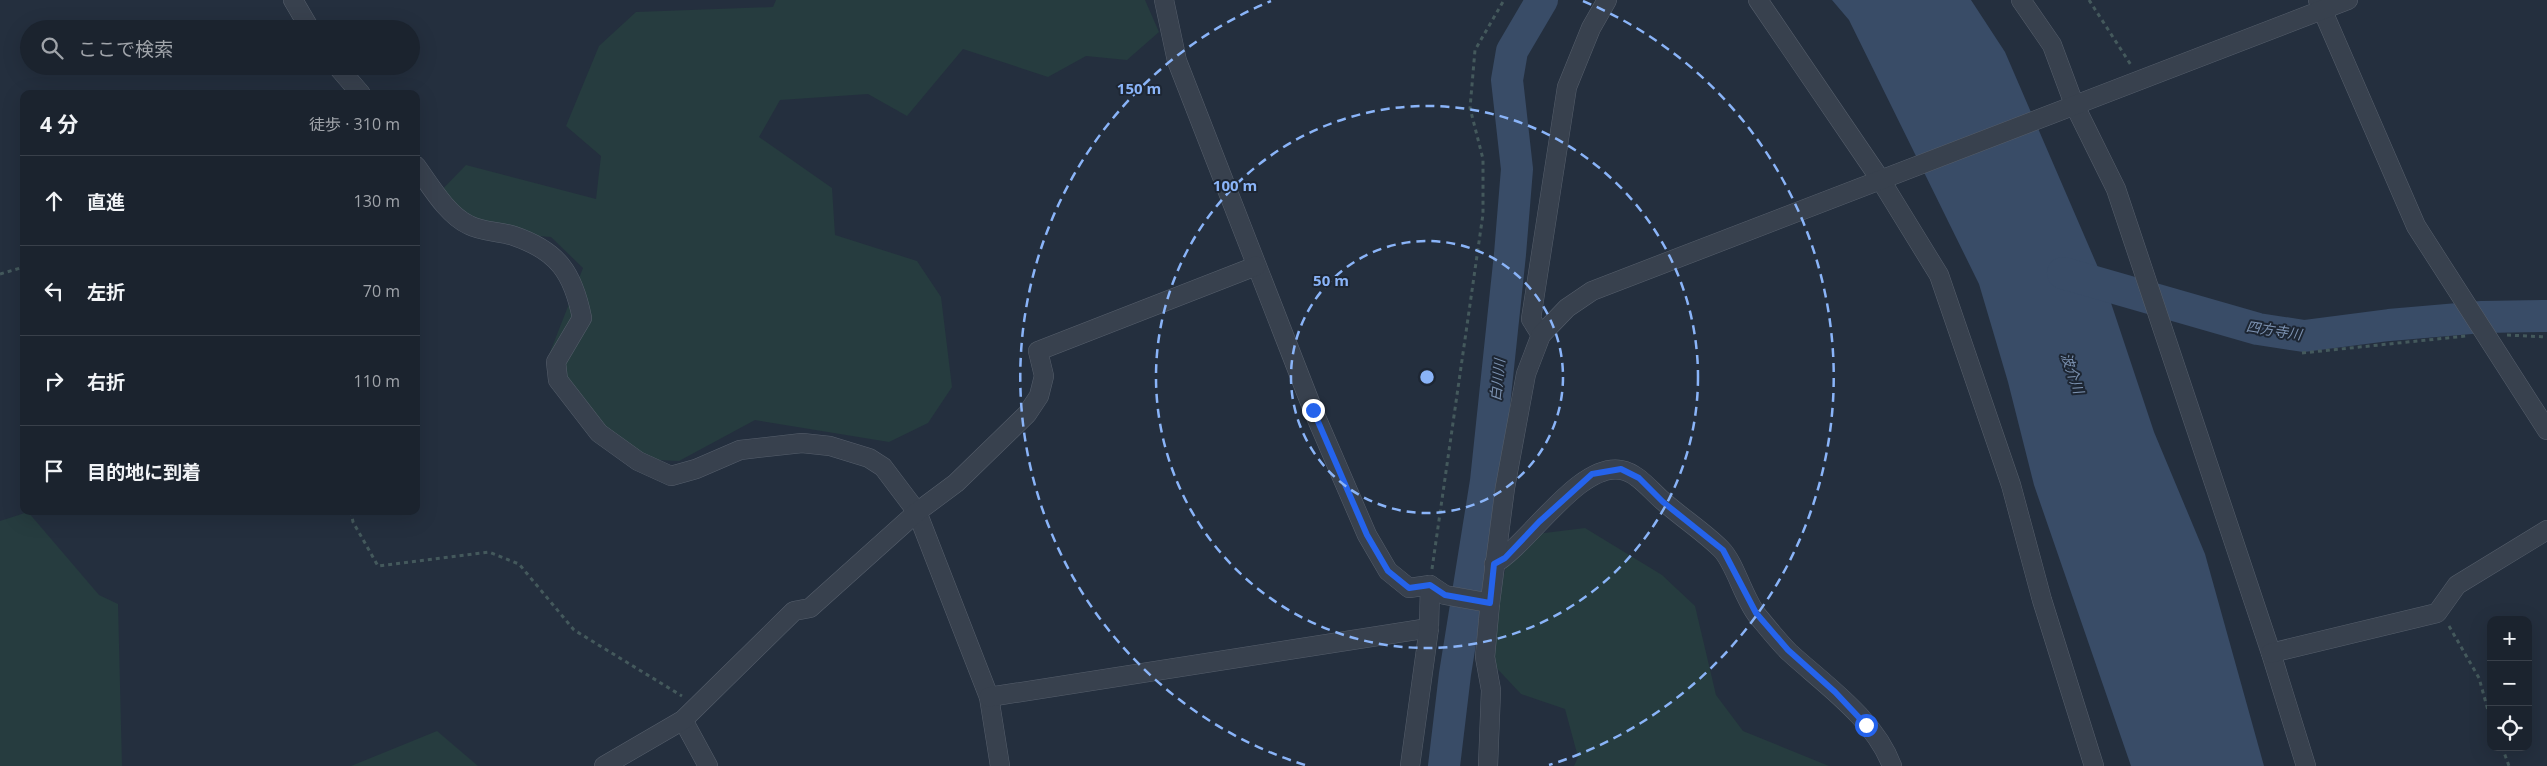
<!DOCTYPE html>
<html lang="ja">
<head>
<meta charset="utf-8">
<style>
	body { margin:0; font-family:"Open Sans","Noto Sans JP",sans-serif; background:#282f3a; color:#f1f3f6 }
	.controls { position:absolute; right:15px; bottom:15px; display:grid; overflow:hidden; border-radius:10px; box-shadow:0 5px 20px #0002 }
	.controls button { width:45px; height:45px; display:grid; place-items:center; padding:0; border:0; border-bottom:1px solid #39404a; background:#1b232e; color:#f1f3f6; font:25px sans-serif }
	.stop { position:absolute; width:15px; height:15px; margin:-11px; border:4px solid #2563eb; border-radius:50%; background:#fff }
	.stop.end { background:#2563eb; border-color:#fff; box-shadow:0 1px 5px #0008 }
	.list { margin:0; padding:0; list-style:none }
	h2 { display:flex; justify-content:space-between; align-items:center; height:65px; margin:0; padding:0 20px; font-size:21px }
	h2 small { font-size:16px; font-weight:400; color:#a0a4aa }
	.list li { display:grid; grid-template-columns:32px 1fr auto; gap:15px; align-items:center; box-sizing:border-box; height:90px; padding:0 20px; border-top:1px solid #39404a }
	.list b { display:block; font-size:19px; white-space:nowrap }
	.list em { font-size:16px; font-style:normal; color:#a0a4aa }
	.icon { flex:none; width:28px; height:28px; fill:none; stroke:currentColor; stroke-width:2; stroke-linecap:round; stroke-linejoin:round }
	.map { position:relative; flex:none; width:2547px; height:766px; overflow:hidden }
	.search { position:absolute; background:#1b232e; box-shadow:0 5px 20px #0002; left:20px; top:20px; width:400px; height:55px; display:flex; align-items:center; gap:12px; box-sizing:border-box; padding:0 18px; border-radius:28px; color:#a0a4aa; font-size:19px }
	.panel { position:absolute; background:#1b232e; box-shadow:0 5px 20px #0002; left:20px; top:90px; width:400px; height:425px; border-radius:10px }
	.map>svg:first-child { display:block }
	.green { fill:#263c3f }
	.water { fill:#394c67 }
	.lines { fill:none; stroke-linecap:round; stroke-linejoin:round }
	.river { stroke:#394c67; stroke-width:32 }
	.minor-casing { stroke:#565f6c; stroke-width:20 }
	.path { stroke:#44595c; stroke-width:3; stroke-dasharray:4 4; stroke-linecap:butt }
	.minor { stroke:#38414e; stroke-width:19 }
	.route { stroke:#2563eb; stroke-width:6 }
	.ring { fill:none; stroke:#8ab4f8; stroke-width:2.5; stroke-dasharray:9 6 }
	.labels { text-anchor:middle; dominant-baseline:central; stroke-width:4; stroke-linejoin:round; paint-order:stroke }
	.water-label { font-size:14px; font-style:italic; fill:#7c92b1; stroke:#1d2633 }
	.centre { fill:#8ab4f8; stroke:#1d2633; stroke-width:2.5 }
	.ring-label { font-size:15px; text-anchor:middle; font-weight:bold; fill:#8ab4f8; stroke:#1d2633; stroke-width:4; stroke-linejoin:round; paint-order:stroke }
</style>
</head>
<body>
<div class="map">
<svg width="2547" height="766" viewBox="0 0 2547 766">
	<rect width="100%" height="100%" fill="#242f3e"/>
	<g class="green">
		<path d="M776,0H1145L1159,32L1127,60L1086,56L1048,77L963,49L907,116L868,94L780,100L759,137L832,188L835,235L917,261L941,297L952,387L928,423L889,442L755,420L679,461L638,459L567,403L547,360L583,268L551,237L464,230L434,198L466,165L596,199L601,156L566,126L599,46L636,12L773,7Z"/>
		<path d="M28,512L99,595L118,604L122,766H0V521Z"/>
		<path d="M1585,528L1662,575L1695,606L1716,695L1743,731L1829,766H1574L1578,757L1565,709L1521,694L1490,661L1495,608L1506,567L1536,534Z"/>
		<path d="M437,731L478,766H351Z"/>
	</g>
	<path class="water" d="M1832,0H1971L2005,52L2103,279L2154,432L2205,554L2264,766H2131L2034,485L2008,382L1979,284L1849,20Z"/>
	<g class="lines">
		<g class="river">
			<path d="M2063,273L2258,329L2304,336L2389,325L2482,317L2547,316"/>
			<path d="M1444,766L1455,674L1486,481L1510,254L1517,169L1507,80L1512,51L1542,0"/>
		</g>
		<g class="minor-casing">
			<g id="minor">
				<path d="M293,0L310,29"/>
				<path d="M1164,0L1177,61L1313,410L1367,535L1388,571L1409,588L1430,585L1445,595L1490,603"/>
				<path d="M1758,0L1880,179L1939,275L2011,485L2042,600L2094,766"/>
				<path d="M2021,0L2052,45L2074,104L2116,189L2271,653L2306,766"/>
				<path d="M2318,0L2416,226L2547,430"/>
				<path d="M337,66L361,94"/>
				<path d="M416,166C430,185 447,215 469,225C482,232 500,231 514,236C558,251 573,273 582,318L556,362L558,380L599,433L638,461L671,476L696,469L740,450L802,443L830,446L869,458L883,467L917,512L989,697L1000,766"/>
				<path d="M1541,335L1531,319L1567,87L1591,28L1607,0"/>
				<path d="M1494,564C1529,544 1579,462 1621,470C1638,473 1650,490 1663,501C1682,518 1703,531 1721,549C1735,563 1743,597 1757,615C1767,627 1778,641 1789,652C1825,685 1874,718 1892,766"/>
				<path d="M2271,653L2437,613L2457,585L2547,530"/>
				<path d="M989,697L1429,628"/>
				<path d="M683,720L708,766"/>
				<path d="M604,766L683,720L794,611L810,608L917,512L956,483L1027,414L1039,396L1044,376L1038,351L1256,266"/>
				<path d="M1410,766L1429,628L1430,585"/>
				<path d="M1488,766L1491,690L1485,657L1490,603L1505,488L1526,374L1541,335L1567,308L1592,291L2348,0"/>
			</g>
		</g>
		<g class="path">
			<path d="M2089,0L2131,65"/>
			<path d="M0,274L24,267"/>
			<path d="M2507,335L2547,337"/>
			<path d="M2302,353L2466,336"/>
			<path d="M351,511L353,522L378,566L489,552L519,564L574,630L682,696"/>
			<path d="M1432,569L1483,214V159L1470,108L1475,50L1504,0"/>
			<path d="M2449,626L2479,678L2491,721"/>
			<path d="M2502,747L2509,766"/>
		</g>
		<use href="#minor" class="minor"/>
	</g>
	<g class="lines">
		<path class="route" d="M1313,410L1367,535L1388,571L1409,588L1430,585L1445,595L1490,603L1494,564L1505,558L1539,522L1592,474L1621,469L1639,478L1663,502L1723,550L1756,613L1788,650L1835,692L1866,725"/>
	</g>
	<g class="ring">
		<circle cx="1427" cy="377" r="136"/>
		<circle cx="1427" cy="377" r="271"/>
		<path d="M1305 765A407 407 0 0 1 1271 1M1583 1A407 407 0 0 1 1549 765"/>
	</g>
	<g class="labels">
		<g class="water-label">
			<text transform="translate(2274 330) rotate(9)">四方寺川</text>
			<text transform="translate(2073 373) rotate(71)">波介川</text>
			<text transform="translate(1497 380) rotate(-84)">白川川</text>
		</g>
	</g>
	<circle cx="1427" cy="377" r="8" class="centre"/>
	<g class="ring-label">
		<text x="1139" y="94">150 m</text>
		<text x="1235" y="191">100 m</text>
		<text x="1331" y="286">50 m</text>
	</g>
</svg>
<div class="controls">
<button>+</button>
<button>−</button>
<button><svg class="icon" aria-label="locate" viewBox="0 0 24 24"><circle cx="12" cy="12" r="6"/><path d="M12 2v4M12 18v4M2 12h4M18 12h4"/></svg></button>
</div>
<div class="stop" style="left:1866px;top:725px"></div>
<div class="stop end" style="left:1313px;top:410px"></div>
<div class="search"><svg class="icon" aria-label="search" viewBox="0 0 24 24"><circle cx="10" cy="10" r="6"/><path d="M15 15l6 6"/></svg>ここで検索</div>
<section class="panel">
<h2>4 分<small>徒歩 · 310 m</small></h2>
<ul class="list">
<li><svg class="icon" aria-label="ahead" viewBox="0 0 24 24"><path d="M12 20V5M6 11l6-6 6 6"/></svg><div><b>直進</b></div><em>130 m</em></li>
<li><svg class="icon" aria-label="left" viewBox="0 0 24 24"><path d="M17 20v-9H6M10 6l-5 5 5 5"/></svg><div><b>左折</b></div><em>70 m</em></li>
<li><svg class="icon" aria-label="right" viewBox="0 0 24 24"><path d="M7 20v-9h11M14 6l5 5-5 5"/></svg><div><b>右折</b></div><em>110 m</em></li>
<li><svg class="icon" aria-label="arrive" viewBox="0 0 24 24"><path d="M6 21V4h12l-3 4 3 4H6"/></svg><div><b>目的地に到着</b></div></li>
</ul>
</section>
</div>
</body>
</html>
